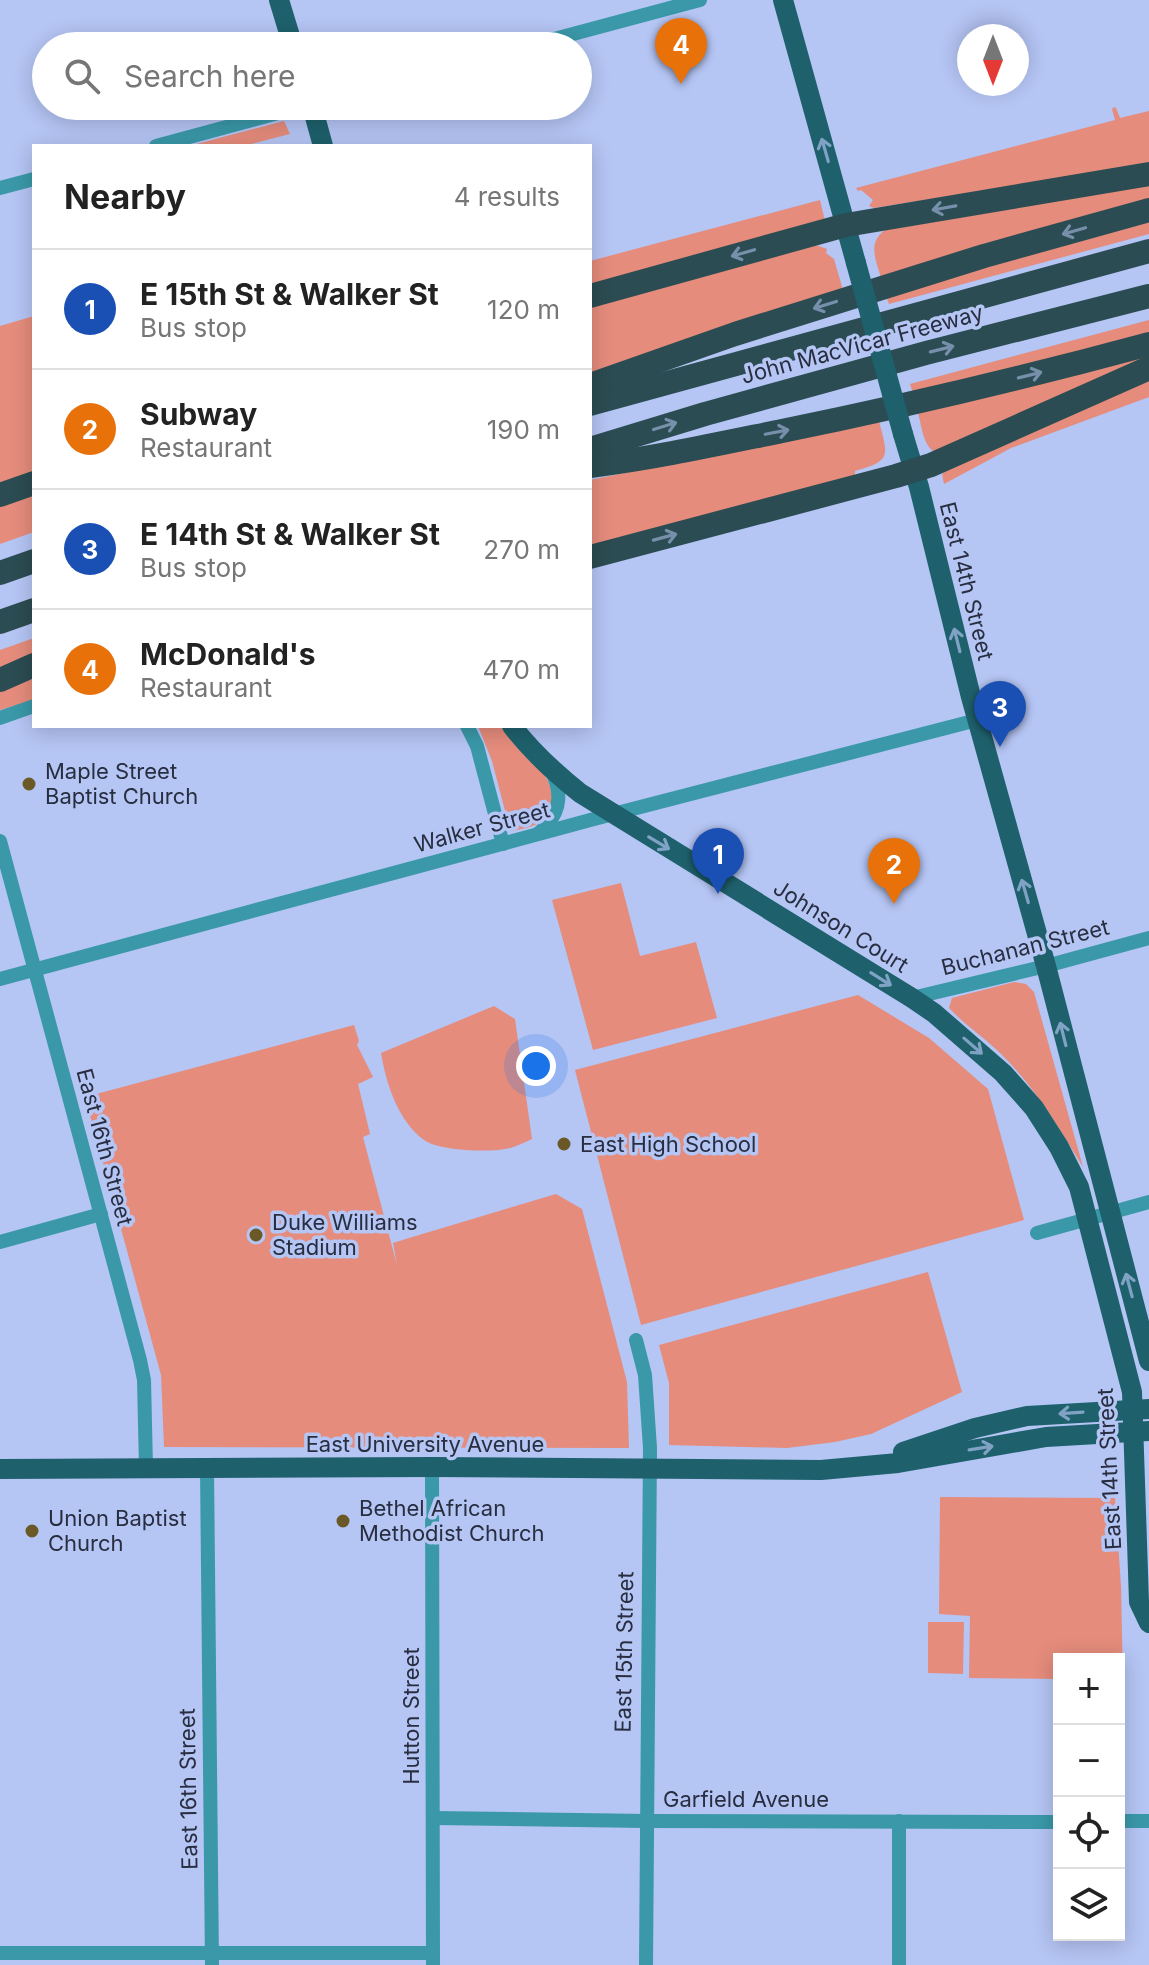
<!DOCTYPE html>
<html lang="en">
<head>
<meta charset="utf-8">
<style>
	body { margin:0; font-family:Inter,sans-serif; background:#f2f2f2; color:#222 }
	.controls { position:absolute; right:24px; bottom:24px; display:grid; overflow:hidden; border-radius:0px; box-shadow:0 4px 20px #0003 }
	.controls button { width:72px; height:72px; display:grid; place-items:center; padding:0; border:0; border-bottom:2px solid #e0e0e0; background:#fff; color:#222; font:40px sans-serif }
	.compass { position:absolute; left:957px; top:24px; width:72px; height:72px; border-radius:50%; background:#fff; box-shadow:0 4px 20px #0003; rotate:180deg }
	.you { position:absolute; left:536px; top:1066px; width:28px; height:28px; margin:-20px; border:6px solid #fff; border-radius:50%; background:#1a73e8; box-shadow:0 0 0 12px #1a73e833 }
	.badge { display:grid; place-items:center; width:52px; height:52px; border-radius:50%; background:#6a5927; color:#fff; font-size:26px; font-weight:700 }
	.pin { position:absolute; translate:-50% -66px; filter:drop-shadow(0 2px 4px #0008) }
	.pin::after { content:''; position:absolute; top:42px; width:28px; height:24px; background:inherit; clip-path:polygon(0 0,100% 0,50% 100%) }
	.list { margin:0; padding:0; list-style:none }
	h2 { display:flex; justify-content:space-between; align-items:center; height:104px; margin:0; padding:0 32px; font-size:34px }
	h2 small { font-size:26px; font-weight:400; color:#767676 }
	.list li { display:grid; grid-template-columns:52px 1fr auto; gap:24px; align-items:center; box-sizing:border-box; height:120px; padding:0 32px; border-top:2px solid #e0e0e0 }
	.list b { display:block; font-size:30px; white-space:nowrap }
	.list p { margin:0; font-size:26px; white-space:nowrap; color:#767676 }
	.list em { font-size:26px; font-style:normal; color:#767676 }
	.icon { flex:none; width:44px; height:44px; fill:none; stroke:currentColor; stroke-width:2; stroke-linecap:round; stroke-linejoin:round }
	.map { position:relative; flex:none; width:1149px; height:1965px; overflow:hidden }
	.search { position:absolute; background:#fff; box-shadow:0 4px 20px #0003; left:32px; top:32px; width:560px; height:88px; display:flex; align-items:center; gap:20px; box-sizing:border-box; padding:0 28px; border-radius:44px; color:#767676; font-size:30px }
	.panel { position:absolute; background:#fff; box-shadow:0 4px 20px #0003; left:32px; top:144px; width:560px; height:584px; border-radius:0px }
	.map>svg:first-child { display:block }
	.green { fill:#e58c7c }
	.lines { fill:none; stroke-linecap:round; stroke-linejoin:round }
	.street { stroke:#3a98a8; stroke-width:14 }
	.primary { stroke:#1e616d; stroke-width:20 }
	.highway { stroke:#2b4c52; stroke-width:24 }
	.primary-bridge { stroke:#1e616d; stroke-width:20 }
	.oneway { stroke:#80a2c5 }
	.oneway2 { stroke:#778fab }
	.poi-dot { fill:#6a5927; stroke:#b5c5f4; stroke-width:3 }
	.labels { text-anchor:middle; dominant-baseline:central; stroke-width:7; stroke-linejoin:round; paint-order:stroke }
	.street-label { font-size:22px; fill:#282e40; stroke:#b5c5f4 }
	.poi-label { font-size:22px; fill:#282e40; stroke:#b5c5f4; text-anchor:start }
</style>
</head>
<body>
<div class="map">
<svg width="1149" height="1965" viewBox="0 0 1149 1965">
	<rect width="100%" height="100%" fill="#b5c5f4"/>
	<g class="green">
		<path d="M1114,107L1116,108L1120,118L1149,111V165L874,208L869,206L873,200L861,190L858,191L856,188L1115,120L1112,109Z"/>
		<path d="M284,121L290,134L243,146H189Z"/>
		<path d="M1149,184V200L881,278C876,260 867,243 885,230Z"/>
		<path d="M820,200L825,221L590,286V261Z"/>
		<path d="M1149,219V234L889,304L886,296Z"/>
		<path d="M813,244L827,249L826,253L834,259L843,290L590,374V306Z"/>
		<path d="M34,316V473L0,486V326Z"/>
		<path d="M1149,320V335L914,396L910,384Z"/>
		<path d="M1149,354V358L936,453C923,446 922,427 918,413Z"/>
		<path d="M1149,379V397L1011,448L944,484L942,474L951,467Z"/>
		<path d="M879,421C888,456 892,461 855,471V477L590,548V480Z"/>
		<path d="M34,492V532L0,544V505Z"/>
		<path d="M34,638V658L0,672V650Z"/>
		<path d="M34,678V700L0,710V692Z"/>
		<path d="M478,726H503C521,747 576,793 542,821C534,827 522,829 512,831L509,826L492,761Z"/>
		<path d="M621,883L640,956L696,942L717,1018L593,1050L552,900Z"/>
		<path d="M1014,982L1026,984L1034,992L1083,1167C1059,1128 1034,1086 1001,1054C985,1038 965,1025 949,1008L952,998Z"/>
		<path d="M858,995L929,1038L988,1089L1024,1220L641,1325L575,1070Z"/>
		<path d="M494,1006L515,1019L532,1139C525,1142 517,1146 510,1148C492,1153 439,1151 424,1140C398,1121 386,1083 381,1053Z"/>
		<path d="M354,1025L359,1041L357,1045L373,1077L358,1084L370,1134L363,1137L397,1265L393,1243L409,1238L556,1194L582,1209L627,1382L629,1448L164,1447L161,1375L85,1097Z"/>
		<path d="M928,1272L962,1392L871,1434L835,1442L787,1448L669,1445V1383L659,1345Z"/>
		<path d="M940,1497L1115,1498L1121,1586L1123,1680H1119V1659H1059V1679L969,1678L970,1616L939,1614Z"/>
		<path d="M928,1622H964L963,1674L928,1673Z"/>
	</g>
	<g class="lines">
		<g class="street">
			<path d="M528,46L700,0"/>
			<path d="M156,146L304,106"/>
			<path d="M0,188L34,179"/>
			<path d="M0,718L34,706"/>
			<path d="M467,726L477,746L503,844"/>
			<path d="M539,833C558,816 564,798 553,774"/>
			<path d="M0,841L140,1360L144,1380L146,1468"/>
			<path d="M0,979L594,819L977,720"/>
			<path d="M912,998L1046,966L1149,938"/>
			<path d="M1037,1233L1149,1202"/>
			<path d="M0,1242L101,1214"/>
			<path d="M636,1340L645,1375L650,1448L646,1965"/>
			<path d="M432,1467L433,1965"/>
			<path d="M207,1468L212,1965"/>
			<path d="M433,1818L646,1821L1059,1822"/>
			<path d="M1119,1821H1149"/>
			<path d="M0,1953H433"/>
			<path d="M899,1965V1821"/>
		</g>
		<g class="primary">
			<path d="M279,0L293,46"/>
			<path d="M783,0L856,263"/>
			<path d="M312,106L323,146"/>
			<path d="M903,434L919,487L971,697L1046,966L1149,1361"/>
			<path d="M512,726C532,752 555,773 580,793L912,998L934,1013L1003,1073L1034,1108L1059,1147L1079,1187L1132,1392L1139,1602L1149,1623"/>
			<path d="M903,1452L975,1428L1027,1416L1149,1409"/>
			<path d="M0,1469L432,1467L821,1470L898,1463L1046,1437L1149,1431"/>
		</g>
		<g class="highway">
			<path d="M590,296L846,225L1149,174"/>
			<path d="M590,385L735,334L984,256L1149,210"/>
			<path d="M590,404L1149,251"/>
			<path d="M590,449L705,414L926,353L1149,296"/>
			<path d="M590,466C654,458 718,444 782,431C905,406 1027,377 1149,344"/>
			<path d="M0,495L34,483"/>
			<path d="M590,557L896,476L931,465L1149,368"/>
			<path d="M0,573L34,561"/>
			<path d="M0,622L34,610"/>
			<path d="M0,680L34,665"/>
		</g>
		<path class="primary-bridge" d="M856,263L903,434"/>
	</g>
	<defs><path id="oneway-shaft" d="M-6 0H5M1.5-3L5.5 0L1.5 3" fill="none" stroke-width="1.6" stroke-linecap="round" stroke-linejoin="round" transform="scale(2)"/></defs>
	<g class="oneway">
		<use href="#oneway-shaft" transform="translate(825 150) rotate(-106)"/>
		<use href="#oneway-shaft" transform="translate(957 640) rotate(-104)"/>
		<use href="#oneway-shaft" transform="translate(659 843) rotate(31)"/>
		<use href="#oneway-shaft" transform="translate(1025 891) rotate(-106)"/>
		<use href="#oneway-shaft" transform="translate(881 979) rotate(32)"/>
		<use href="#oneway-shaft" transform="translate(1063 1034) rotate(-104)"/>
		<use href="#oneway-shaft" transform="translate(973 1046) rotate(41)"/>
		<use href="#oneway-shaft" transform="translate(1129 1285) rotate(-105)"/>
		<use href="#oneway-shaft" transform="translate(1071 1413) rotate(176)"/>
		<use href="#oneway-shaft" transform="translate(981 1448) rotate(-9)"/>
	</g>
	<g class="oneway2">
		<use href="#oneway-shaft" transform="translate(944 208) rotate(170)"/>
		<use href="#oneway-shaft" transform="translate(1074 231) rotate(164)"/>
		<use href="#oneway-shaft" transform="translate(743 253) rotate(164)"/>
		<use href="#oneway-shaft" transform="translate(825 305) rotate(163)"/>
		<use href="#oneway-shaft" transform="translate(942 349) rotate(-14)"/>
		<use href="#oneway-shaft" transform="translate(1030 375) rotate(-14)"/>
		<use href="#oneway-shaft" transform="translate(665 426) rotate(-17)"/>
		<use href="#oneway-shaft" transform="translate(777 432) rotate(-11)"/>
		<use href="#oneway-shaft" transform="translate(665 537) rotate(-15)"/>
	</g>
	<g class="poi-dot">
		<circle cx="29" cy="784" r="8"/>
		<circle cx="564" cy="1144" r="8"/>
		<circle cx="256" cy="1235" r="8"/>
		<circle cx="343" cy="1521" r="8"/>
		<circle cx="32" cy="1531" r="8"/>
	</g>
	<g class="labels">
		<g class="street-label">
			<text transform="translate(862 344) rotate(-15)">John MacVicar Freeway</text>
			<text transform="translate(967 581) rotate(76)">East 14th Street</text>
			<text transform="translate(482 827) rotate(-15)">Walker Street</text>
			<text transform="translate(841 926) rotate(32)">Johnson Court</text>
			<text transform="translate(1025 947) rotate(-14)">Buchanan Street</text>
			<text transform="translate(105 1147) rotate(75)">East 16th Street</text>
			<text x="425" y="1444">East University Avenue</text>
			<text transform="translate(1109 1469) rotate(-93)">East 14th Street</text>
			<text transform="translate(624 1652) rotate(-89)">East 15th Street</text>
			<text transform="translate(411 1716) rotate(-90)">Hutton Street</text>
			<text transform="translate(188 1789) rotate(-91)">East 16th Street</text>
			<text x="746" y="1799">Garfield Avenue</text>
		</g>
		<g class="poi-label">
			<text x="45" y="771">Maple Street<tspan x="45" dy="25">Baptist Church</tspan></text>
			<text x="580" y="1144">East High School</text>
			<text x="272" y="1222">Duke Williams<tspan x="272" dy="25">Stadium</tspan></text>
			<text x="359" y="1508">Bethel African<tspan x="359" dy="25">Methodist Church</tspan></text>
			<text x="48" y="1518">Union Baptist<tspan x="48" dy="25">Church</tspan></text>
		</g>
	</g>
</svg>
<div class="controls">
<button>+</button>
<button>−</button>
<button><svg class="icon" aria-label="locate" viewBox="0 0 24 24"><circle cx="12" cy="12" r="6"/><path d="M12 2v4M12 18v4M2 12h4M18 12h4"/></svg></button>
<button><svg class="icon" aria-label="layers" viewBox="0 0 24 24"><path d="M12 4l9 5-9 5-9-5zM3 14l9 5 9-5"/></svg></button>
</div>
<svg class="compass" viewBox="-18 -18 36 36"><path d="M0-13l5 13h-10z" fill="#e53935"/><path d="M0 13l5-13h-10z" fill="#767676"/></svg>
<div class="you"></div>
<div class="pin badge" style="left:718px;top:894px;background:#1a4fb4">1</div>
<div class="pin badge" style="left:894px;top:904px;background:#e8710a">2</div>
<div class="pin badge" style="left:1000px;top:747px;background:#1a4fb4">3</div>
<div class="pin badge" style="left:681px;top:84px;background:#e8710a">4</div>
<div class="search"><svg class="icon" aria-label="search" viewBox="0 0 24 24"><circle cx="10" cy="10" r="6"/><path d="M15 15l6 6"/></svg>Search here</div>
<section class="panel">
<h2>Nearby<small>4 results</small></h2>
<ul class="list">
<li><span class="badge" style="background:#1a4fb4">1</span><div><b>E 15th St &amp; Walker St</b><p>Bus stop</p></div><em>120 m</em></li>
<li><span class="badge" style="background:#e8710a">2</span><div><b>Subway</b><p>Restaurant</p></div><em>190 m</em></li>
<li><span class="badge" style="background:#1a4fb4">3</span><div><b>E 14th St &amp; Walker St</b><p>Bus stop</p></div><em>270 m</em></li>
<li><span class="badge" style="background:#e8710a">4</span><div><b>McDonald's</b><p>Restaurant</p></div><em>470 m</em></li>
</ul>
</section>
</div>
</body>
</html>
